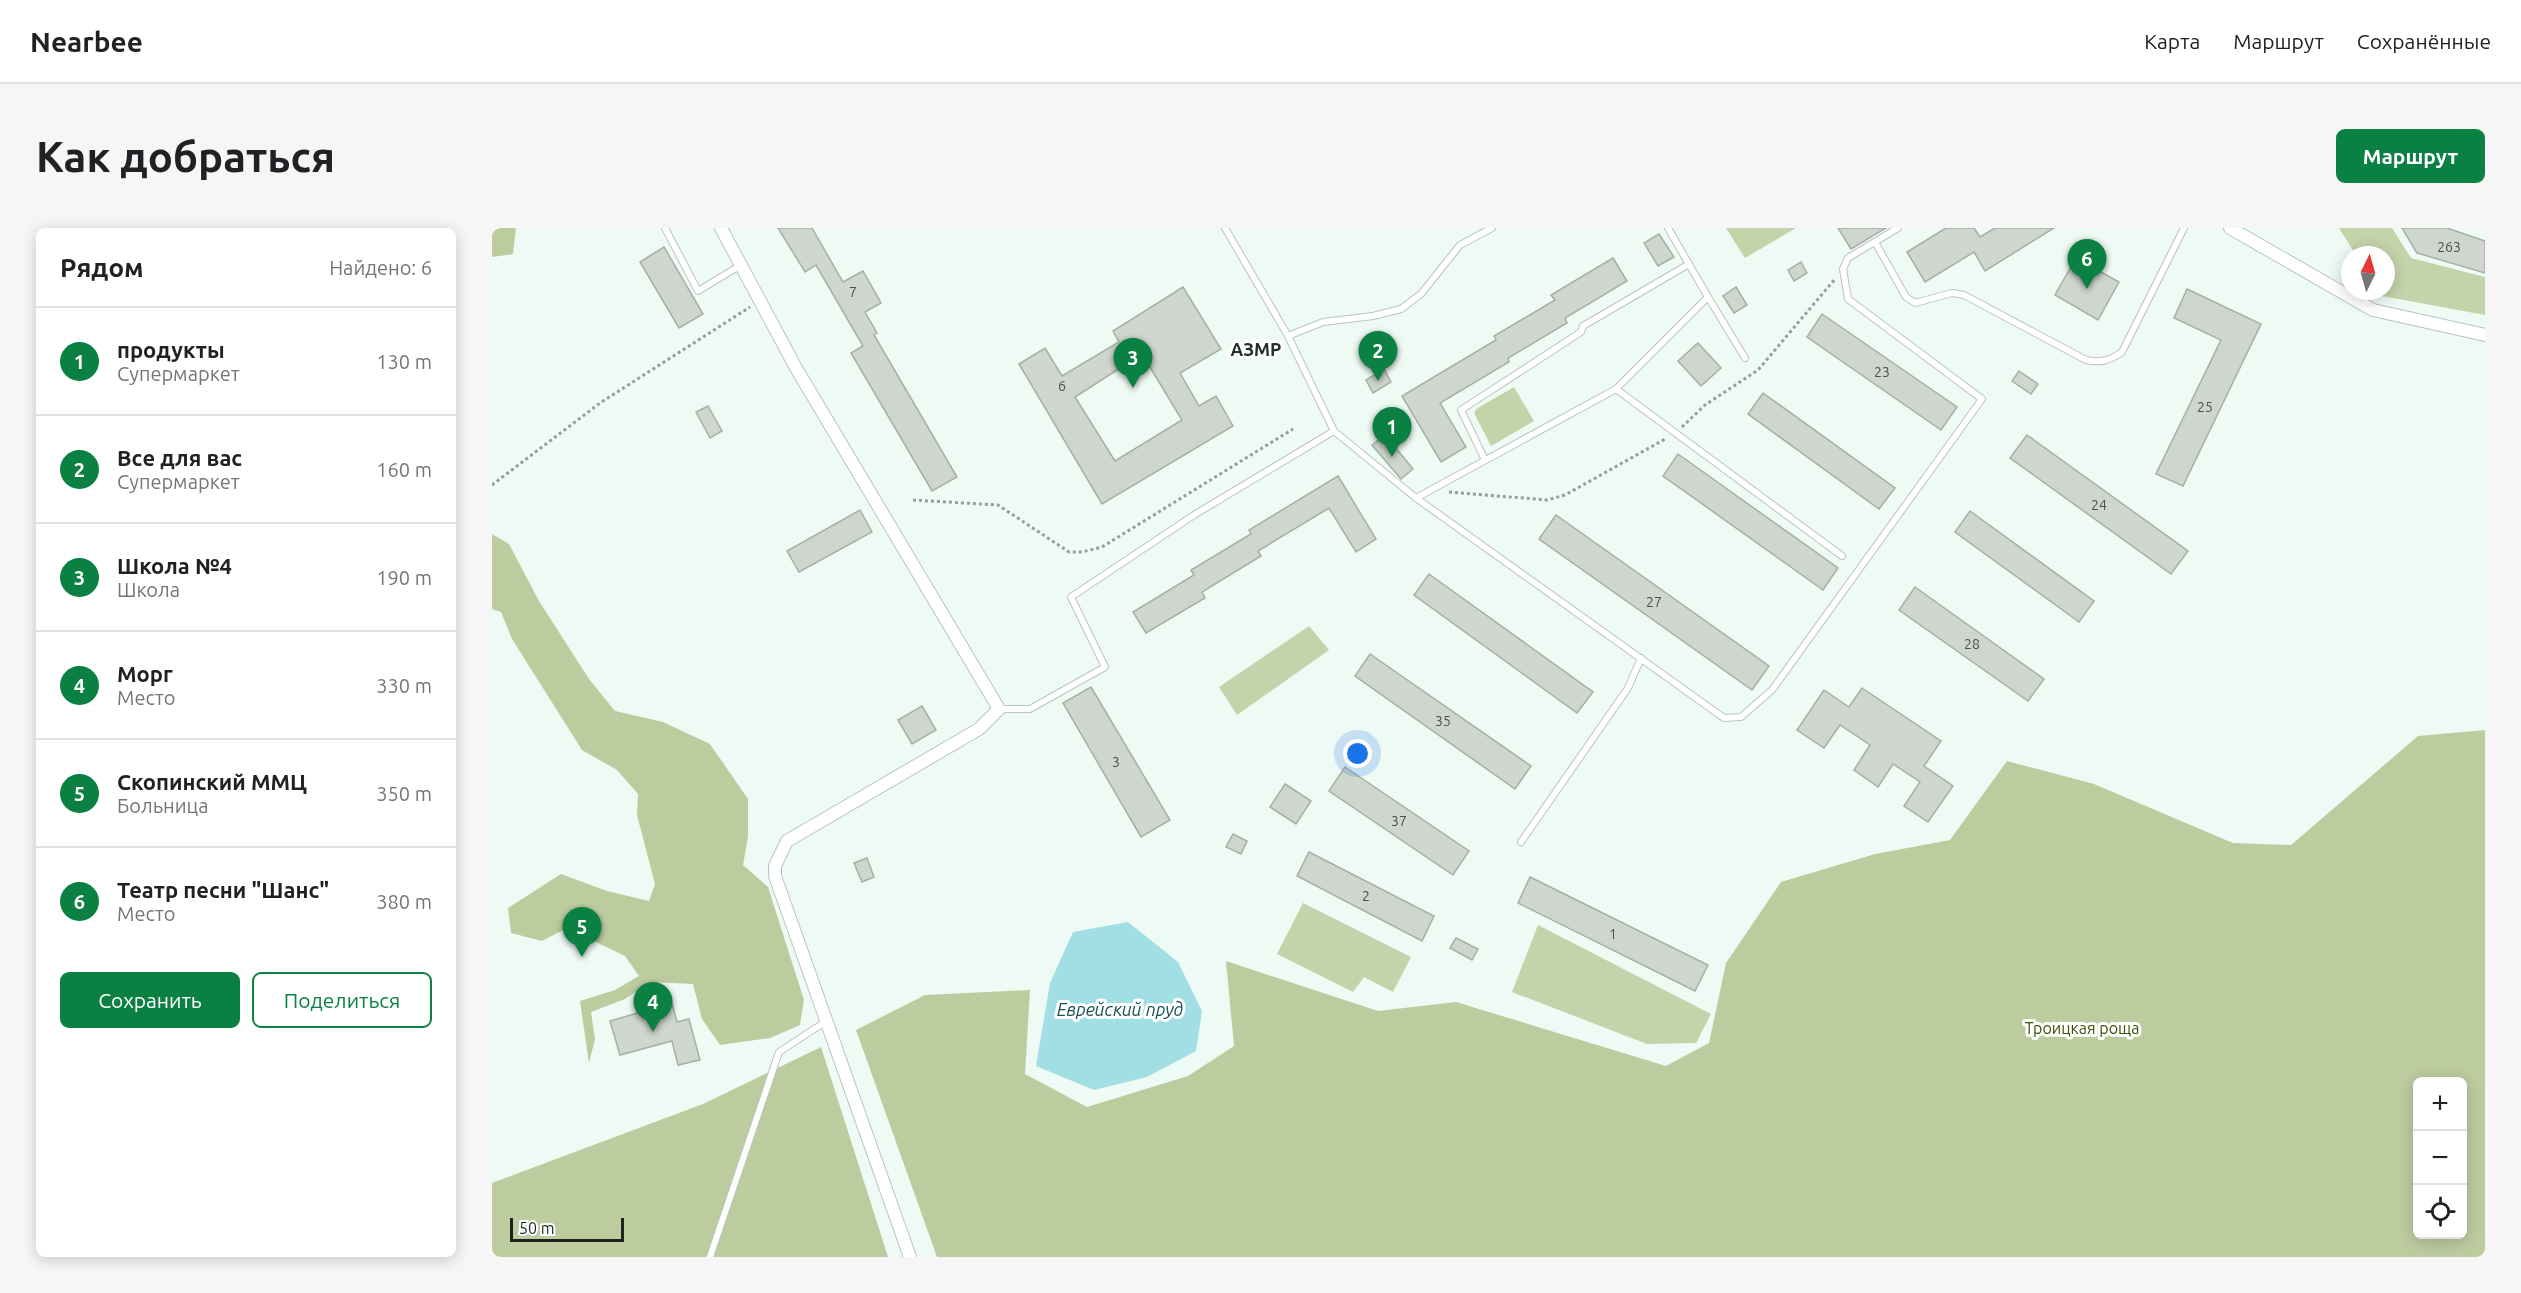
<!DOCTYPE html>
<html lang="ru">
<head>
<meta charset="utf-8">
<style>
	body { margin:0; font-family:Ubuntu,sans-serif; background:#f6f6f6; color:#202124 }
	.controls { position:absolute; right:18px; bottom:18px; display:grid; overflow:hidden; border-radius:9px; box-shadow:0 3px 15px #0003 }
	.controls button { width:54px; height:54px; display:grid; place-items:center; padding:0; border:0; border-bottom:2px solid #e0e0e0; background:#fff; color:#202124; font:30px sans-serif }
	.compass { position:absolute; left:1849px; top:18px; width:54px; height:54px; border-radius:50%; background:#fff; box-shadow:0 3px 15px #0003; rotate:5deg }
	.scale { position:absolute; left:18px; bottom:15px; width:114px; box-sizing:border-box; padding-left:6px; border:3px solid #1e2320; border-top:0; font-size:16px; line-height:21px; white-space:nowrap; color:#1e2320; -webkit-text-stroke:4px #fff; paint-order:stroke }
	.you { position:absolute; left:866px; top:526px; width:21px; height:21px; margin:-15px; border:4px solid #fff; border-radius:50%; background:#1a73e8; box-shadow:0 0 0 9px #1a73e833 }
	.badge { display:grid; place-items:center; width:39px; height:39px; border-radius:50%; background:#0b8043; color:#fff; font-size:20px; font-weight:700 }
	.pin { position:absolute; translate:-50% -50px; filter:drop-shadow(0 2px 3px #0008) }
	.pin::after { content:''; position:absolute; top:32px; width:21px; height:18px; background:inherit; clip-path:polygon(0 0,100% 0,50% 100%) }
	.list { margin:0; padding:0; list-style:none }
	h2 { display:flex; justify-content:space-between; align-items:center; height:78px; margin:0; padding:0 24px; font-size:26px }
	h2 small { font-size:20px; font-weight:400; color:#757577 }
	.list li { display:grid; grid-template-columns:39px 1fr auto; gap:18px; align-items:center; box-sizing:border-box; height:108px; padding:0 24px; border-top:2px solid #e0e0e0 }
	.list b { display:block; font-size:22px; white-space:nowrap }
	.list p { margin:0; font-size:20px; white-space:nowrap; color:#757577 }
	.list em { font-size:20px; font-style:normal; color:#757577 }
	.actions { display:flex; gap:12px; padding:18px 24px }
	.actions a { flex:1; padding:14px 0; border:2px solid #0b8043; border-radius:9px; text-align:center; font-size:21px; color:#0b8043 }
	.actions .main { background:#0b8043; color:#fff }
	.icon { flex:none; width:33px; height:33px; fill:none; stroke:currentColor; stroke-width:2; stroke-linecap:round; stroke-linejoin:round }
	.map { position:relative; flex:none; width:1993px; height:1029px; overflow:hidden; border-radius:9px }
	header { display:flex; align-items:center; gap:36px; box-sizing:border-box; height:84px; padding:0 30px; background:#fff; border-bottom:2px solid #e0e0e0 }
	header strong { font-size:28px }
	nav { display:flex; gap:33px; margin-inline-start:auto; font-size:21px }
	.intro { display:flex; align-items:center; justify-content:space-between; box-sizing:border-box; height:144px; padding:0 36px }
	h1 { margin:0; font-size:42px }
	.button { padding:15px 27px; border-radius:9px; background:#0b8043; color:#fff; font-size:21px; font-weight:700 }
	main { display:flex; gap:36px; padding:0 36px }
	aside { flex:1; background:#fff; border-radius:9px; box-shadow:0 3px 15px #0003 }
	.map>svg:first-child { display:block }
	.green { fill:#c5d3ab }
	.forest { fill:#bdcc9f; fill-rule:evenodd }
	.water { fill:#a1dfe5 }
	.building { fill:#ced6cd; stroke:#a6afa6; stroke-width:1.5; fill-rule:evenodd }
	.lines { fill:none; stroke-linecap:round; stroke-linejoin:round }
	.service-casing { stroke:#b9c5be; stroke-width:8 }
	.minor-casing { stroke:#b9c5be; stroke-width:14 }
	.path { stroke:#959e9a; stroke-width:3; stroke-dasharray:3 3; stroke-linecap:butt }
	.service { stroke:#fff; stroke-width:6 }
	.minor { stroke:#fff; stroke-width:12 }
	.labels { text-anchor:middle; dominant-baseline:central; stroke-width:6; stroke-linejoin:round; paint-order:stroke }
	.number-label { font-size:14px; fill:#4a504b }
	.park-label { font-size:16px; fill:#3f5009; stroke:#fff }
	.neighbourhood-label { font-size:18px; font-weight:bold; fill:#242e29; stroke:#fff }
	.water-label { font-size:18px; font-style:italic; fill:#1a5054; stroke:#fff }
</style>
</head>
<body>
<header>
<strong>Nearbee</strong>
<nav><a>Карта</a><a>Маршрут</a><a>Сохранённые</a></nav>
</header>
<div class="intro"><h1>Как добраться</h1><a class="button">Маршрут</a></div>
<main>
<aside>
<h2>Рядом<small>Найдено: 6</small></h2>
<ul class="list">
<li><span class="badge">1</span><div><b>продукты</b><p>Супермаркет</p></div><em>130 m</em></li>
<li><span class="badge">2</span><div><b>Все для вас</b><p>Супермаркет</p></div><em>160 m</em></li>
<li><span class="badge">3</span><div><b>Школа №4</b><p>Школа</p></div><em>190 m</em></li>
<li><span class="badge">4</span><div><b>Морг</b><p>Место</p></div><em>330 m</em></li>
<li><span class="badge">5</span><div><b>Скопинский ММЦ</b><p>Больница</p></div><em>350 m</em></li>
<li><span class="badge">6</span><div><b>Театр песни &quot;Шанс&quot;</b><p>Место</p></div><em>380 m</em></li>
</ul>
<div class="actions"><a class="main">Сохранить</a><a>Поделиться</a></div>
</aside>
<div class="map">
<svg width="1993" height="1029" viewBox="0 0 1993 1029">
	<rect width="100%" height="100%" fill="#eefaf4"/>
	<g class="green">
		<path d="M1234,0H1304L1253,30Z"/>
		<path d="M1847,0H1900L1919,30L1993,49V87L1890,68L1887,63H1894V27H1864Z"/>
		<path d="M1022,159L1042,193L999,218L982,185L984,181Z"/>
		<path d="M817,398L837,422L745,487L727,459Z"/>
		<path d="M811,675L919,729L901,764L872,749L861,764L785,726Z"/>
		<path d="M1046,697L1219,786L1204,815L1155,816L1020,764Z"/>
	</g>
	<g class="forest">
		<path d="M0,0H24L21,26L0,29Z"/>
		<path d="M0,306L17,316L47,373L97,451L123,483L171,494L218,516L256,571V609L251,637L276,659L312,772L308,797L278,810L228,817L210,791L201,756L159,754L133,771L99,784L103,811L97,835L88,773L123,762L147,748L133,728L75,700L50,713L19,705L16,680L69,646L115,663L157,673L163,656L145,587L146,566L125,542L90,522L20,411L9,384L0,381Z"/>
		<path d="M1993,502V1029H445L364,802L433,767L538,762L533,846L595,879L696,848L742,818L734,733L886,783L964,774L1174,838L1217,815L1234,735L1289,654L1383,626L1458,612L1515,533L1602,556L1741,615L1799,617L1926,508ZM1926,854H1970V1006H1926Z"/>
		<path d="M329,819L396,1029H0V955L211,876Z"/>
	</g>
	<path class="water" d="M636,694L686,734L710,783L704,823L655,849L602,862L544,838L558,755L581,704Z"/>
	<g class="building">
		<path d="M286,0H320L351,54L371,43L389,75L373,84L385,105L382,107L465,249L440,263L359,125L371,118L324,37L313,44Z"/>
		<path d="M1346,0H1394L1359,21Z"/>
		<path d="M1454,0H1482L1488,9L1503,0H1562L1493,43L1482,24L1433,54L1415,24Z"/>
		<path d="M1910,0H1955L1993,13V45L1925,25Z"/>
		<path d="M1167,6L1182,29L1166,38L1152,15Z"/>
		<path d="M172,19L211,86L187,100L148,34Z"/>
		<path d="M1121,30L1135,53L1073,90L1075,95L1016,130L1017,134L948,175L974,219L949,234L910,168L1004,112L1002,108L1063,72L1059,67Z"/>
		<path d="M1584,30L1627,54L1606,92L1563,67Z"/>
		<path d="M1309,34L1315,45L1302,53L1296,42Z"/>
		<path d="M691,59L729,121L688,145L707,178L724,168L741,198L610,276L527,136L553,120L570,148L627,114L621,103ZM650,126L690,192L623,233L583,169Z"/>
		<path d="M1244,59L1255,77L1242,85L1231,68Z"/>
		<path d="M1695,61L1769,96L1691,258L1664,246L1729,112L1682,90Z"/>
		<path d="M1330,86L1465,179L1449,202L1315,109Z"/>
		<path d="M1206,115L1229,140L1209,158L1186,133Z"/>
		<path d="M892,141L899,154L881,165L874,152Z"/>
		<path d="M1527,143L1546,156L1539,166L1520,153Z"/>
		<path d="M1271,165L1403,260L1387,281L1256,186Z"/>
		<path d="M216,178L230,203L218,210L204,184Z"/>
		<path d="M893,207L921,241L909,251L880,217Z"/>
		<path d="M1535,207L1696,323L1679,346L1518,230Z"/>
		<path d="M1186,226L1346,340L1331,362L1171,248Z"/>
		<path d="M846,248L884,311L864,324L837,280L766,323L769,328L710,364L713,370L654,405L641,384L702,347L699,342L759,306L757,302Z"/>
		<path d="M368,282L380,304L307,344L295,323Z"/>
		<path d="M1478,283L1602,373L1587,394L1463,304Z"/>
		<path d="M1064,287L1277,438L1260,462L1047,311Z"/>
		<path d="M937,346L1101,464L1085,485L922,367Z"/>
		<path d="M1423,359L1552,451L1536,473L1407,382Z"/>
		<path d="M878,426L1039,538L1023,561L863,448Z"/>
		<path d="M599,459L678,592L649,609L571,475Z"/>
		<path d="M1370,460L1449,513L1432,538L1461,558L1436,594L1412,578L1428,554L1401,536L1386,559L1362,542L1378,517L1348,497L1332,520L1305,502L1332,462L1357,479Z"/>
		<path d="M430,478L444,502L420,516L406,492Z"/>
		<path d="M853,539L977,623L961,647L837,563Z"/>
		<path d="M793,556L819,573L804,596L778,579Z"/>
		<path d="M741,606L755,613L749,626L734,619Z"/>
		<path d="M817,624L942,688L930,713L805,648Z"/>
		<path d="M375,630L382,649L370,654L362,635Z"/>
		<path d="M1038,649L1216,737L1203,763L1026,675Z"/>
		<path d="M964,710L986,721L980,732L958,720Z"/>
		<path d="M180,775L185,794L197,791L208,832L186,837L180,813L128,827L118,793Z"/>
	</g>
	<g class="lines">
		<g class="service-casing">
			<g id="service">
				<path d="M173,0L206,63L249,37"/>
				<path d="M733,0L796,108L842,203"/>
				<path d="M1383,14L1414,69L1423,75L1460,65L1472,67L1594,132C1609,135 1617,133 1630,124L1692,0"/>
				<path d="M1216,69L1253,130"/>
				<path d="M796,108L831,94L881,88L909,81L929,66L968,17L1000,0"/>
				<path d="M1124,161L1350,328"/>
				<path d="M993,232L969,182L1089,104L1091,98L1197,36"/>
				<path d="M924,270L1124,161L1216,69L1176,0"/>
				<path d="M507,481H538L613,439L579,369L702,287L842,203L924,270L1232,490L1249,489L1280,462L1490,171L1356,71L1351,41L1356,30L1406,0"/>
				<path d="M1029,614L1136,460L1149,430"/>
				<path d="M218,1029L287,824L333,794"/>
			</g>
		</g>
		<g class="minor-casing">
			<g id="minor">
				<path d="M229,0L304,140L507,481L487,501L295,613L283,638V648L418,1029"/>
				<path d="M1738,0L1881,82L1993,107"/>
			</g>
		</g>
		<g class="path">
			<path d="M1190,199L1213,177L1266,142L1343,51"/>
			<path d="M0,257L108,175L258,79"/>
			<path d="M957,264L1055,272L1073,267L1175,210"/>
			<path d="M421,272L506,277L577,324H590L610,319L801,201"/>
		</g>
		<use href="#service" class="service"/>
		<use href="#minor" class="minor"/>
	</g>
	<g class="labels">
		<g class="number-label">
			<text x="1957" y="19">263</text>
			<text x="361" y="64">7</text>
			<text x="1390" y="144">23</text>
			<text x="570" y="158">6</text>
			<text x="1713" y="179">25</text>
			<text x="1607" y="277">24</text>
			<text x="1162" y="374">27</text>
			<text x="1480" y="416">28</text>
			<text x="951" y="493">35</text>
			<text x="624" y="534">3</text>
			<text x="907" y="593">37</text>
			<text x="874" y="668">2</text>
			<text x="1121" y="706">1</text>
		</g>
		<g class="park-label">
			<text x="1590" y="800">Троицкая роща</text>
		</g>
		<g class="neighbourhood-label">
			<text x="764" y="121">АЗМР</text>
		</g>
		<g class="water-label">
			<text x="628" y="781">Еврейский пруд</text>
		</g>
	</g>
</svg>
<div class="controls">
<button>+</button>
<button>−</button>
<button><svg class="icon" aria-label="locate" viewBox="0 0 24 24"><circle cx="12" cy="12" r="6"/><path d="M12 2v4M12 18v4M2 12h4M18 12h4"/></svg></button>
</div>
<svg class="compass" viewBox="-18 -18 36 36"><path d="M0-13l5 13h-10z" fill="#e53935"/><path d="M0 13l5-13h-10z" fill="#757577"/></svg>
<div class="scale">50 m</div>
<div class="you"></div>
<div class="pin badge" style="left:900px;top:229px">1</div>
<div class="pin badge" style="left:886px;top:153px">2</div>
<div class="pin badge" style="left:641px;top:160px">3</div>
<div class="pin badge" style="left:161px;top:804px">4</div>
<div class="pin badge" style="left:90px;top:729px">5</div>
<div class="pin badge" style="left:1595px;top:61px">6</div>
</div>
</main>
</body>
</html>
